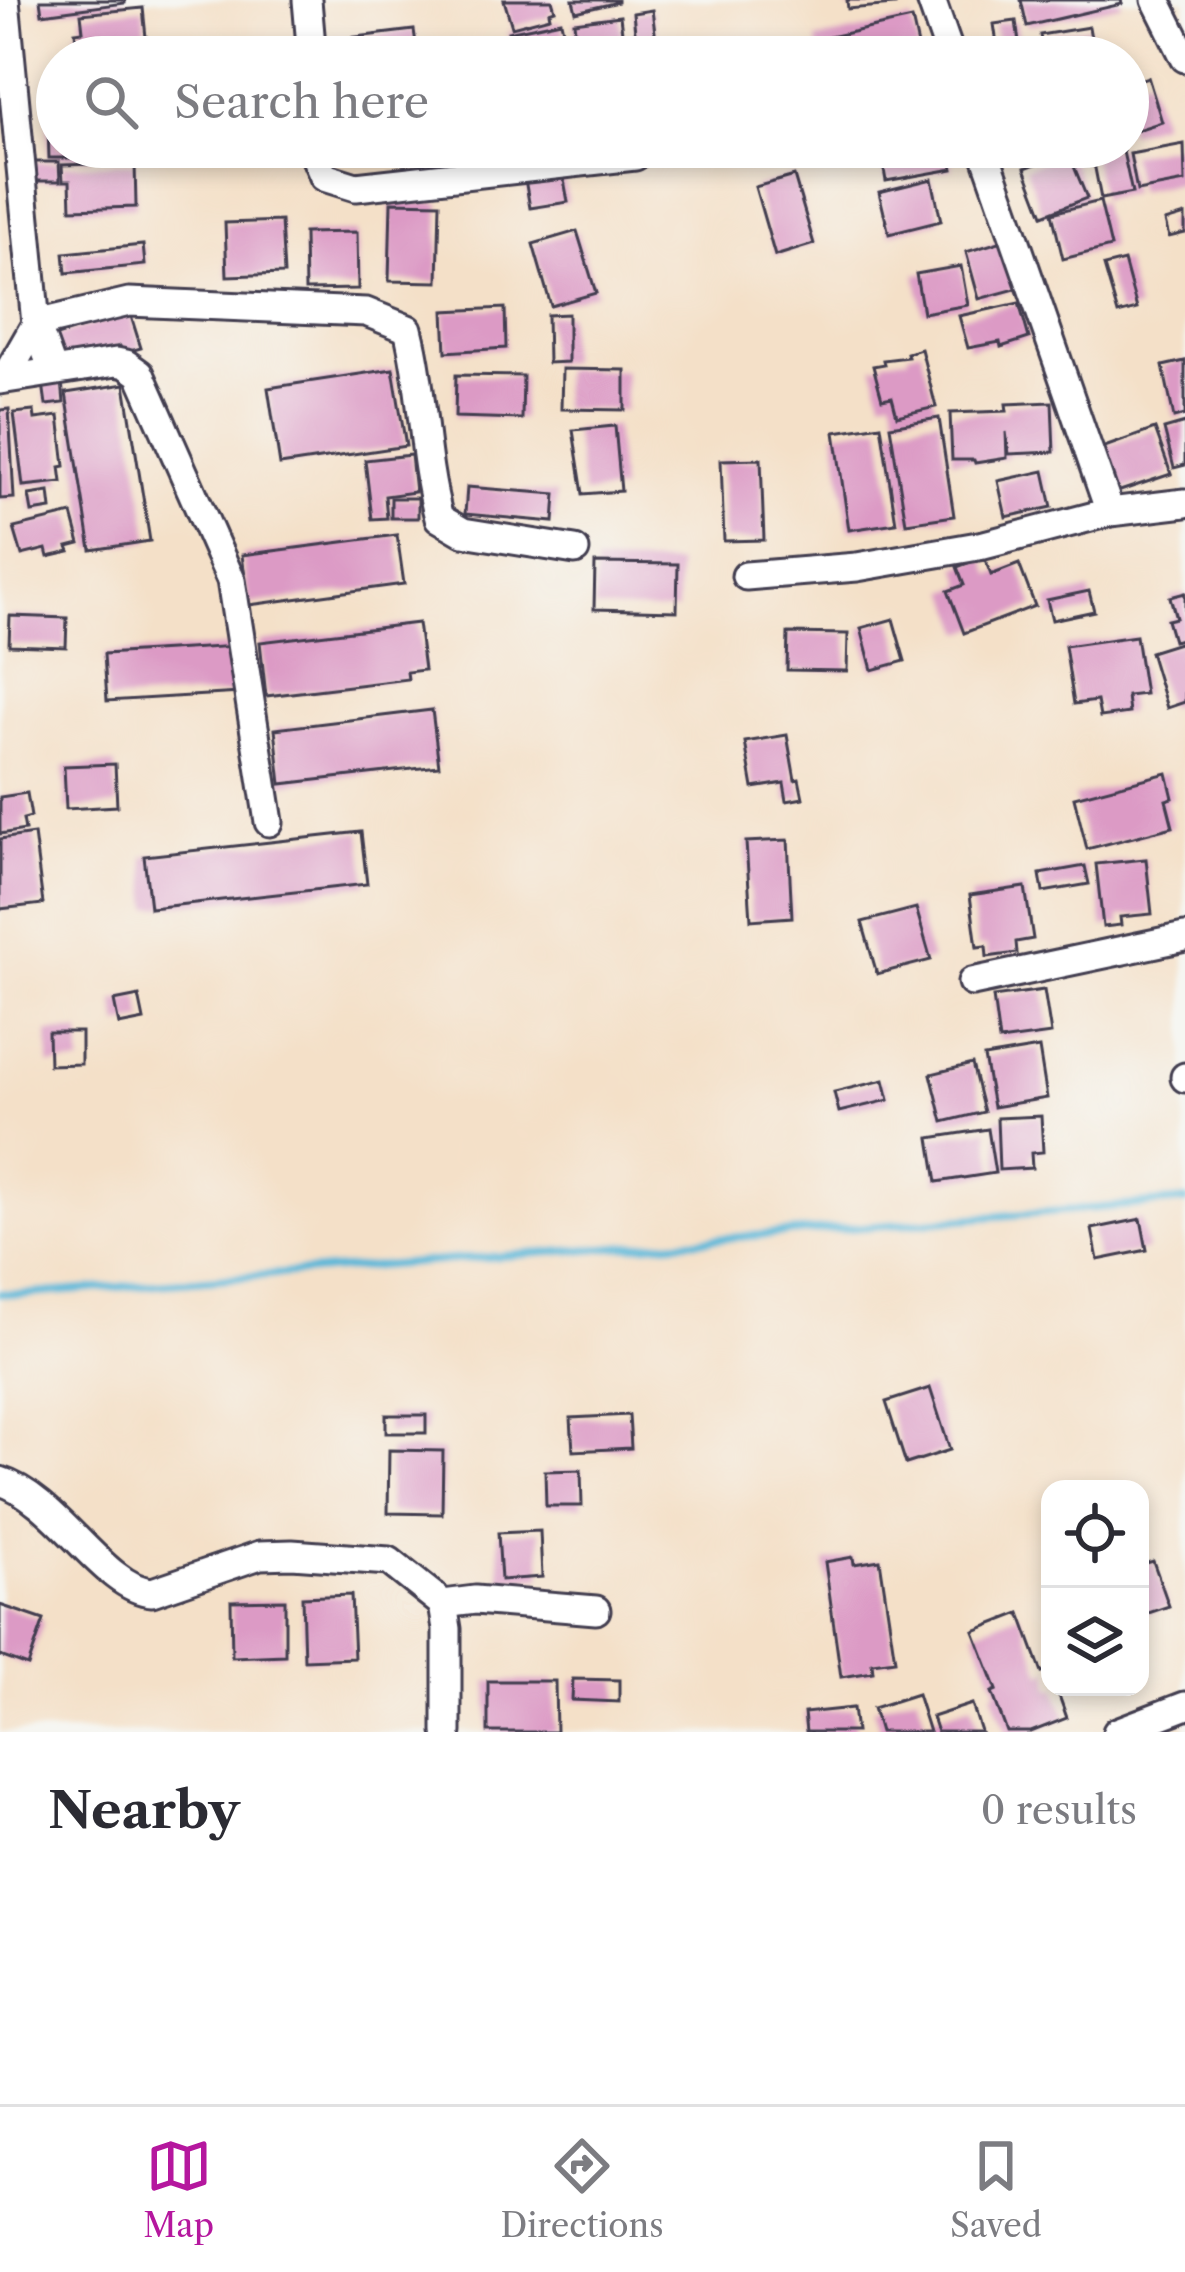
<!DOCTYPE html>
<html lang="en">
<head>
<meta charset="utf-8">
<style>
	body { margin:0; font-family:"Libre Caslon Text",serif; background:#f2f2f3; color:#2b2b33 }
	.controls { position:absolute; right:36px; bottom:36px; display:grid; overflow:hidden; border-radius:24px; box-shadow:0 6px 18px #0003 }
	.controls button { width:108px; height:108px; display:grid; place-items:center; padding:0; border:0; border-bottom:3px solid #e1e1e2; background:#fff; color:#2b2b33; font:60px sans-serif }
	.list { margin:0; padding:0; list-style:none }
	h2 { display:flex; justify-content:space-between; align-items:center; height:156px; margin:0; padding:0 48px; font-size:51px }
	h2 small { font-size:39px; font-weight:400; color:#7c7c81 }
	.icon { flex:none; width:66px; height:66px; fill:none; stroke:currentColor; stroke-width:2; stroke-linecap:round; stroke-linejoin:round }
	.map { position:relative; flex:none; width:1185px; height:1732px; overflow:hidden }
	.search { position:absolute; background:#fff; box-shadow:0 6px 18px #0003; left:36px; right:36px; top:36px; height:132px; display:flex; align-items:center; gap:30px; box-sizing:border-box; padding:0 42px; border-radius:66px; color:#7c7c81; font-size:45px }
	.sheet { height:372px; background:#fff }
	nav { display:flex; justify-content:space-around; align-items:center; box-sizing:border-box; height:168px; border-top:3px solid #e1e1e2; background:#fff; font-size:33px; color:#7c7c81 }
	nav a { display:grid; justify-items:center; gap:6px }
	nav .on { color:#b5179e }
	.map>svg:first-child { display:block }
	.lines { fill:none; stroke-linecap:round; stroke-linejoin:round }
	.stream { stroke:#5ab7d8; stroke-width:8 }
	.building { fill:#dc9ac5 }
	.minor-casing { stroke:#423e50; stroke-width:33 }
	.minor { stroke:#fff; stroke-width:27 }
</style>
</head>
<body>
<div class="map">
<svg width="1185" height="1732" viewBox="0 0 1185 1732">
	<rect width="100%" height="100%" fill="#f6f6f2"/>
	<filter id="ink" filterUnits="userSpaceOnUse"><feTurbulence type="fractalNoise" baseFrequency=".00833" numOctaves="2"/><feDisplacementMap in="SourceGraphic" scale="24" xChannelSelector="R" yChannelSelector="G"/><feConvolveMatrix kernelMatrix="1 2 1 2 8 2 1 2 1" color-interpolation-filters="sRGB"/></filter>
	<filter id="wash" filterUnits="userSpaceOnUse"><feTurbulence type="fractalNoise" baseFrequency=".004" numOctaves="4" result="noise"/><feDisplacementMap in="SourceGraphic" scale="48" xChannelSelector="R" yChannelSelector="G"/><feGaussianBlur stdDeviation="2.7" result="paint"/><feColorMatrix in="noise" values="0 0 0 0 0 0 0 0 0 0 0 0 0 0 0 0 0 1.4 0 .05"/><feComposite in="paint" operator="in"/></filter>
	<g filter="url(#wash)">
		<rect width="100%" height="100%" fill="#f4e0c8"/>
		<g class="lines">
			<path class="stream" d="M0,1293L19,1295L1185,1201"/>
		</g>
		<g id="blocks">
			<g class="building">
				<path d="M40,0H125V3L42,14Z"/>
				<path d="M504,0H552L555,10L549,12L550,17L512,27Z"/>
				<path d="M573,0H618V2L576,12Z"/>
				<path d="M847,0H894L895,5L848,9Z"/>
				<path d="M1021,0H1121L1122,4L1027,26Z"/>
				<path d="M143,8L148,57H86L85,48L77,49L75,32L83,31L81,14Z"/>
				<path d="M652,10L657,48L637,50L633,13Z"/>
				<path d="M620,16L625,57H578L574,22Z"/>
				<path d="M912,19L919,50L887,57H819L816,40Z"/>
				<path d="M561,21L568,54L514,57L508,32Z"/>
				<path d="M1016,21L1021,57H999L994,24Z"/>
				<path d="M1089,27L1092,44L1043,52L1040,35Z"/>
				<path d="M414,30L418,57H314L324,41Z"/>
				<path d="M1148,77L1162,122L1128,133V83Z"/>
				<path d="M47,93H57V147H92V158H49Z"/>
				<path d="M1184,144L1185,182L1137,191L1130,154Z"/>
				<path d="M880,147H949L953,169L886,181Z"/>
				<path d="M1122,147L1132,193L1101,199L1092,153Z"/>
				<path d="M1068,152L1087,198L1043,215L1025,168Z"/>
				<path d="M32,162H59L60,181H33Z"/>
				<path d="M135,163L136,207L71,209L70,181H63L62,165Z"/>
				<path d="M563,174L568,202L530,208L525,179Z"/>
				<path d="M794,176L814,244L775,256L755,187Z"/>
				<path d="M932,179L941,221L889,234L879,192Z"/>
				<path d="M1100,201L1111,247L1063,259L1052,213Z"/>
				<path d="M391,202L440,203L438,282L389,281Z"/>
				<path d="M1185,215V233L1169,237L1165,221Z"/>
				<path d="M281,221L284,274L227,276L225,223Z"/>
				<path d="M577,231L596,293L551,306L533,244Z"/>
				<path d="M357,232L358,289L305,290L304,233Z"/>
				<path d="M1009,239L1023,287L979,299L966,252Z"/>
				<path d="M143,245L145,265L66,273L64,253Z"/>
				<path d="M1124,261L1137,309L1118,314L1104,266Z"/>
				<path d="M961,266L968,305L923,313L916,274Z"/>
				<path d="M1019,303L1029,338L1001,347L1000,342L968,348L959,316Z"/>
				<path d="M505,308L506,348L446,352L444,311Z"/>
				<path d="M130,313L141,348L123,353L120,346L59,366L50,338Z"/>
				<path d="M568,314V362L548,363L547,315Z"/>
				<path d="M921,349L936,407L897,416L892,397L882,399L873,366L884,364L883,360L908,357L907,353Z"/>
				<path d="M1185,361V415L1174,418L1163,366Z"/>
				<path d="M393,369L406,446L280,465L268,388Z"/>
				<path d="M562,369L625,370V410L561,409Z"/>
				<path d="M456,375L523,376L522,419L455,417Z"/>
				<path d="M62,381L64,403L46,405L43,383Z"/>
				<path d="M125,384L150,541L91,550L66,393Z"/>
				<path d="M1052,402L1054,452L1009,454L1006,432L1007,458L975,463L974,460H952L950,413L1007,411L1006,404Z"/>
				<path d="M9,409L14,498L0,499V410Z"/>
				<path d="M34,411L35,419L59,416L65,466L60,467L62,482L23,486L14,413Z"/>
				<path d="M939,418L954,516L906,523L890,426Z"/>
				<path d="M1185,423V465L1174,468L1164,429Z"/>
				<path d="M881,425L896,523L849,530L835,432Z"/>
				<path d="M615,426L621,491L583,494L573,430Z"/>
				<path d="M1155,429L1171,474L1114,493L1099,449Z"/>
				<path d="M411,455L415,492L385,496L387,518L372,519L365,460Z"/>
				<path d="M761,459L764,540L724,541L721,460Z"/>
				<path d="M1044,471L1052,507L1006,517L998,481Z"/>
				<path d="M467,487L556,494L554,522L465,514Z"/>
				<path d="M49,492L51,509L32,512L29,495Z"/>
				<rect x="391" y="498" width="27" height="20"/>
				<path d="M72,514L80,544L68,547L70,552L48,557L46,549L22,555L14,528Z"/>
				<path d="M397,535L404,584L249,605L242,555Z"/>
				<path d="M984,557L991,575L1019,564L1035,606L964,633L948,591L964,585L957,567Z"/>
				<path d="M595,563L678,564L677,611L594,609Z"/>
				<path d="M1089,591L1094,611L1052,620L1047,600Z"/>
				<path d="M1185,593V638L1173,641L1167,620L1176,618L1170,597Z"/>
				<path d="M10,616L67,618L66,647L9,645Z"/>
				<path d="M893,619L905,661L872,670L861,628Z"/>
				<path d="M418,623L424,670L407,672L408,679L266,696L260,642Z"/>
				<path d="M788,633L848,634L847,671L787,670Z"/>
				<path d="M1136,636L1145,694L1127,696L1129,713L1100,717L1097,701L1074,704L1065,646Z"/>
				<path d="M1185,641V702L1167,708L1150,652Z"/>
				<path d="M237,646L240,693L107,701L104,654Z"/>
				<path d="M432,710L439,766L281,784L275,729Z"/>
				<path d="M787,735L795,780L799,779L803,798L787,801L784,783L753,788L745,742Z"/>
				<path d="M115,764L117,806L66,809L64,766Z"/>
				<path d="M1167,773L1173,798L1166,800L1173,827L1087,849L1074,797Z"/>
				<path d="M27,793L31,817L23,819L25,830L0,834V797Z"/>
				<path d="M361,832L367,884L150,908L144,856Z"/>
				<path d="M34,834L43,904L0,909V839Z"/>
				<path d="M788,840L792,917L751,920L746,842Z"/>
				<path d="M1146,859L1152,914L1120,917L1121,925L1103,927L1096,864Z"/>
				<path d="M1085,866L1089,884L1043,892L1040,874Z"/>
				<path d="M1025,887L1033,939L1016,942L1017,953L987,957L986,946L977,947L970,895Z"/>
				<path d="M916,908L931,960L877,974L862,922Z"/>
				<path d="M1044,990L1051,1034L999,1041L993,997Z"/>
				<path d="M139,996L144,1020L119,1025L114,1001Z"/>
				<path d="M48,1032H81V1064L49,1065Z"/>
				<path d="M1039,1048L1047,1098L993,1107L984,1057Z"/>
				<path d="M972,1064L984,1112L943,1122L931,1074Z"/>
				<path d="M884,1080L889,1100L839,1112L834,1092Z"/>
				<path d="M1041,1116L1043,1152L1031,1153L1032,1168L999,1170L997,1118Z"/>
				<path d="M988,1129L995,1173L937,1182L930,1138Z"/>
				<path d="M1141,1219L1147,1250L1098,1260L1092,1229Z"/>
				<path d="M930,1388L950,1450L906,1464L886,1402Z"/>
				<rect x="386" y="1415" width="40" height="18"/>
				<path d="M629,1415L631,1448L573,1451L571,1418Z"/>
				<path d="M389,1450L443,1451L442,1514L388,1513Z"/>
				<path d="M581,1470L582,1506H546L545,1471Z"/>
				<path d="M540,1531L542,1577L501,1580L498,1533Z"/>
				<path d="M853,1557L854,1564L880,1560L895,1660L872,1663L873,1672L841,1677L825,1562Z"/>
				<path d="M1153,1561L1169,1606L1140,1616V1565Z"/>
				<path d="M351,1595L354,1658L304,1660L302,1597Z"/>
				<path d="M285,1600V1655L232,1657L231,1601Z"/>
				<path d="M0,1605L44,1620L28,1666L0,1656Z"/>
				<path d="M1020,1613L1042,1673L1050,1670V1687H1056L1067,1718L1031,1732H1007L992,1692L997,1690L974,1631Z"/>
				<path d="M573,1679L619,1680V1702L572,1700Z"/>
				<path d="M488,1681H555L556,1732H488Z"/>
				<path d="M917,1694L929,1732H880L873,1708Z"/>
				<path d="M972,1704L981,1732H937L932,1717Z"/>
				<path d="M853,1708L856,1732H806L804,1713Z"/>
			</g>
		</g>
	</g>
	<g filter="url(#ink)">
		<use href="#blocks" fill-opacity="0" stroke="#423e50" stroke-width="3"/>
		<g class="lines">
			<g class="minor-casing">
				<g id="minor">
					<path d="M5,0L36,324L53,371"/>
					<path d="M307,0L312,57"/>
					<path d="M931,0L951,57"/>
					<path d="M1156,0L1185,58"/>
					<path d="M311,147L324,177L356,187L635,156"/>
					<path d="M983,147L1110,512"/>
					<path d="M5,378L36,324L129,302L366,312L408,329C424,393 422,455 439,518L463,532L575,550"/>
					<path d="M0,380L116,362L126,364L140,374L231,580L269,822"/>
					<path d="M746,576L857,567L984,545L1110,512L1185,503"/>
					<path d="M972,982L1185,937"/>
					<path d="M1185,1077V1078"/>
					<path d="M0,1481C57,1498 104,1589 152,1592L260,1555L292,1554L389,1561L443,1604L475,1600L596,1610"/>
					<path d="M443,1604L447,1629V1732"/>
					<path d="M1117,1732L1185,1706"/>
				</g>
			</g>
			<use href="#minor" class="minor"/>
		</g>
	</g>
</svg>
<div class="controls">
<button><svg class="icon" aria-label="locate" viewBox="0 0 24 24"><circle cx="12" cy="12" r="6"/><path d="M12 2v4M12 18v4M2 12h4M18 12h4"/></svg></button>
<button><svg class="icon" aria-label="layers" viewBox="0 0 24 24"><path d="M12 4l9 5-9 5-9-5zM3 14l9 5 9-5"/></svg></button>
</div>
<div class="search"><svg class="icon" aria-label="search" viewBox="0 0 24 24"><circle cx="10" cy="10" r="6"/><path d="M15 15l6 6"/></svg>Search here</div>
</div>
<section class="sheet">
<h2>Nearby<small>0 results</small></h2>
<ul class="list">
</ul>
</section>
<nav>
<a class="on"><svg class="icon" aria-label="map" viewBox="0 0 24 24"><path d="M3 6l6-2 6 2 6-2v14l-6 2-6-2-6 2zM9 4v14M15 6v14"/></svg>Map</a>
<a><svg class="icon" aria-label="directions" viewBox="0 0 24 24"><path d="M12 3l9 9-9 9-9-9zM9 14v-3h6M13 9l2 2-2 2"/></svg>Directions</a>
<a><svg class="icon" aria-label="saved" viewBox="0 0 24 24"><path d="M7 4h10v16l-5-4-5 4z"/></svg>Saved</a>
</nav>
</body>
</html>
